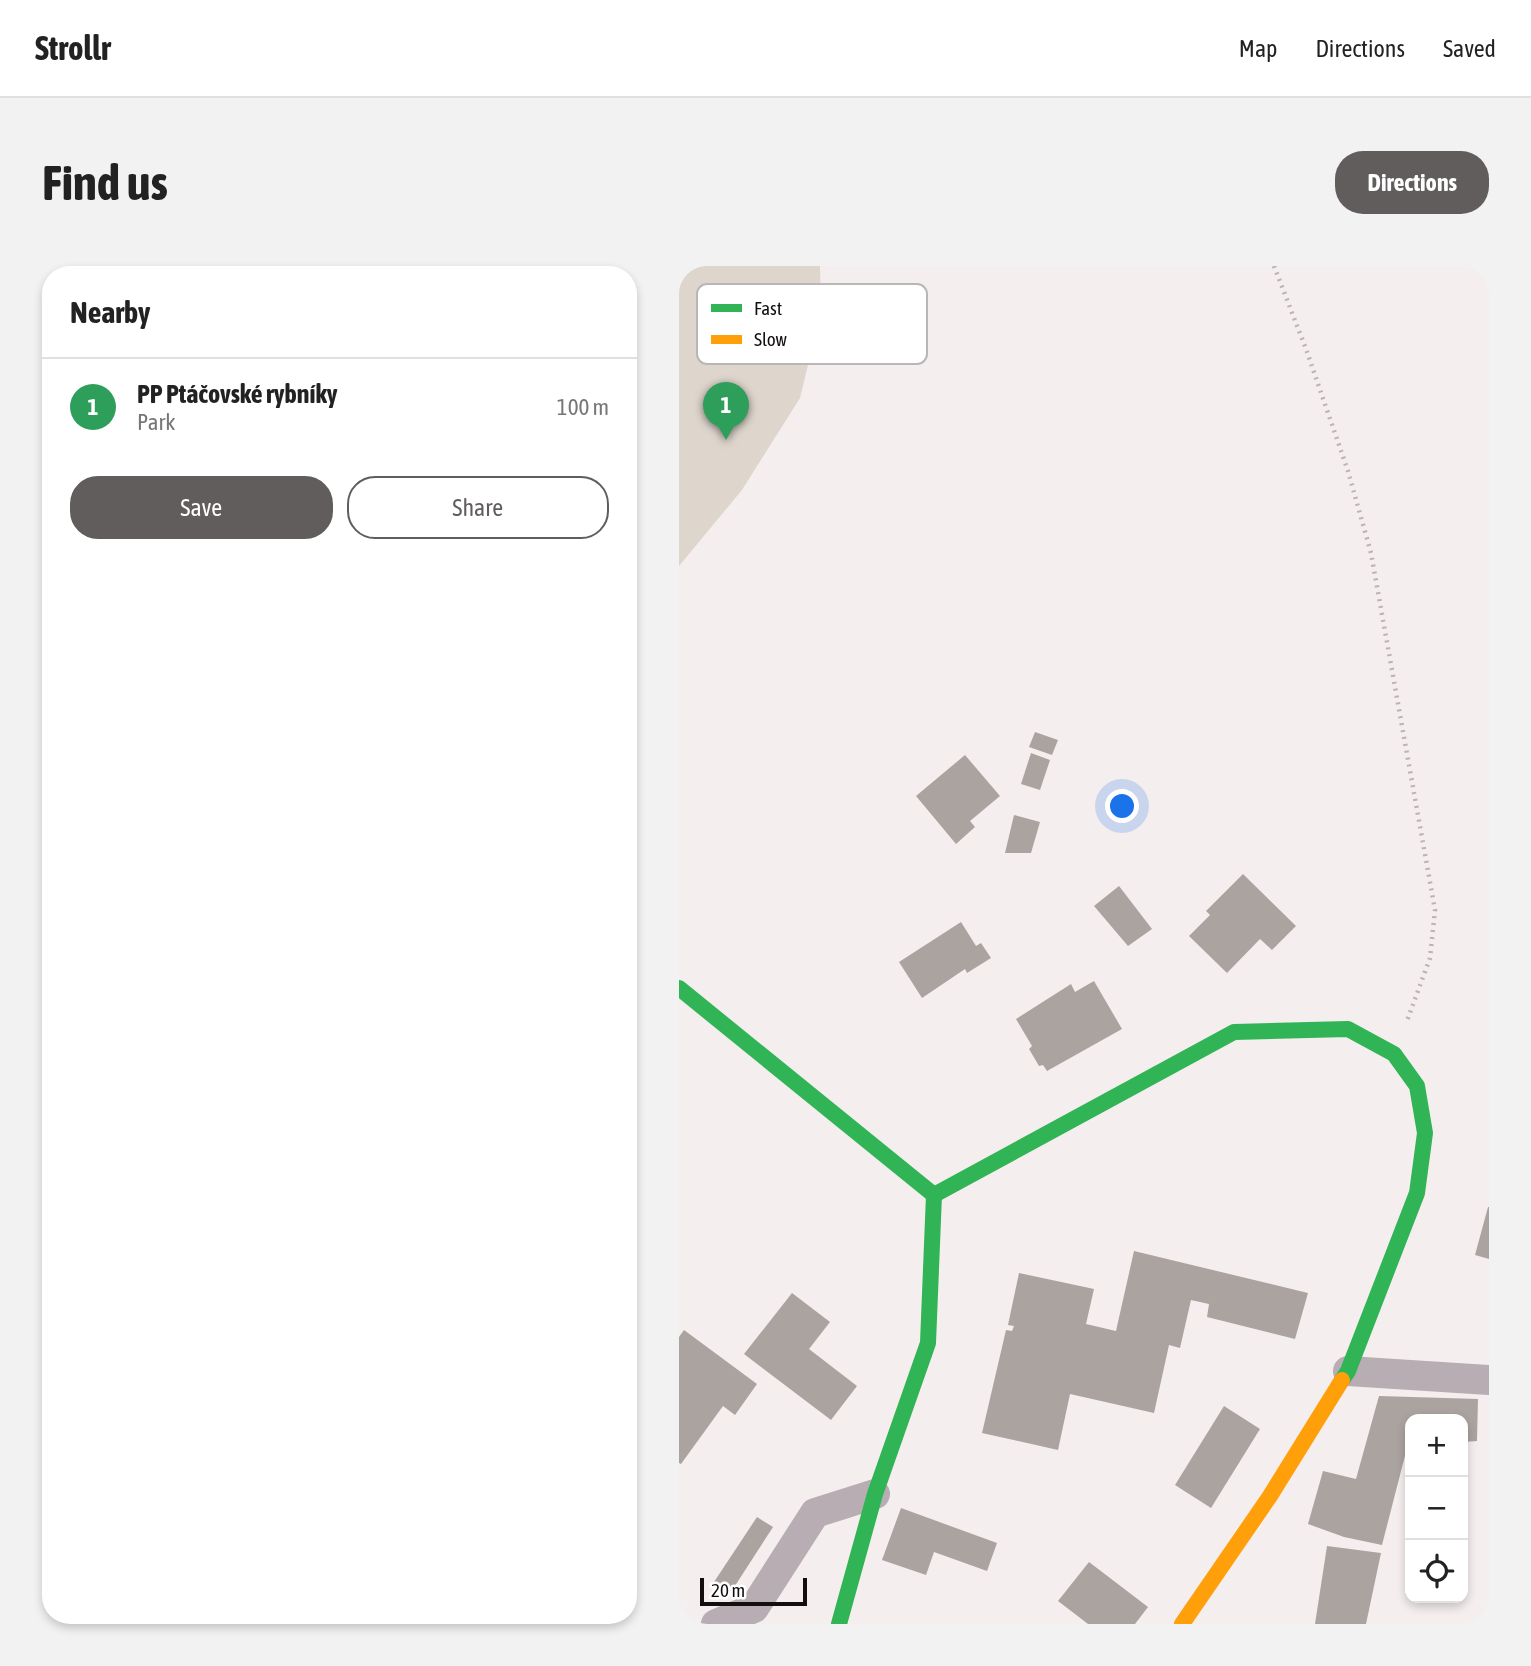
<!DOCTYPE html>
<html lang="en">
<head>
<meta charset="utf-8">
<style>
	body { margin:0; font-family:"Asap Condensed",sans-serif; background:#f2f2f2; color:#222 }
	.controls { position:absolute; right:21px; bottom:21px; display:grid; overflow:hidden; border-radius:14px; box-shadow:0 4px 10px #0003 }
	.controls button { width:63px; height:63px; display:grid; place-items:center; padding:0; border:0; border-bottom:2px solid #e0e0e0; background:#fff; color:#222; font:35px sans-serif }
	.scale { position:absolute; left:21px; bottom:18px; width:107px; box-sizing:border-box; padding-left:7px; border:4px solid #130f0f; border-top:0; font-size:19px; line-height:24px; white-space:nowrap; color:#130f0f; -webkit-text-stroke:5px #fff; paint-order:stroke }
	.you { position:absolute; left:444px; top:541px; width:24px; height:24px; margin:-18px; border:5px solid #fff; border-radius:50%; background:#1a73e8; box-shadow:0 0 0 10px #1a73e833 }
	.badge { display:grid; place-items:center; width:46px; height:46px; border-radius:50%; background:#625d5d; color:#fff; font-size:23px; font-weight:700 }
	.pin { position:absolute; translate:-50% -58px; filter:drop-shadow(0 2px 4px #0008) }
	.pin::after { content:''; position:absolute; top:37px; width:24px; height:21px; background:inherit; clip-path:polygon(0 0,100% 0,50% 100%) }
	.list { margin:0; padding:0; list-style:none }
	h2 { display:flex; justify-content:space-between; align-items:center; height:91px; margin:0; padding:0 28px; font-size:30px }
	h2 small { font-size:23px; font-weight:400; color:#767676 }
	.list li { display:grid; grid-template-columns:46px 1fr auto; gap:21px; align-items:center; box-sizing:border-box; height:98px; padding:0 28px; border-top:2px solid #e0e0e0 }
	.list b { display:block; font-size:26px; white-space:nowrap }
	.list p { margin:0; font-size:23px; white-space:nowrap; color:#767676 }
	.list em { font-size:23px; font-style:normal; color:#767676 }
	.actions { display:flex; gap:14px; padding:21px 28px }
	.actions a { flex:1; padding:16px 0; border:2px solid #625d5d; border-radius:28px; text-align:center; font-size:24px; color:#625d5d }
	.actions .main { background:#625d5d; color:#fff }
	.icon { flex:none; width:38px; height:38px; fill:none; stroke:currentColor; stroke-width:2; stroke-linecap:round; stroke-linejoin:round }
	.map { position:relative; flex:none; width:810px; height:1358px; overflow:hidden; border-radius:28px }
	header { display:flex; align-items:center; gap:42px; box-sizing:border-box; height:98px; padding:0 35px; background:#fff; border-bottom:2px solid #e0e0e0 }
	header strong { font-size:33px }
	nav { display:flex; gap:38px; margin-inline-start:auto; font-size:24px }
	.intro { display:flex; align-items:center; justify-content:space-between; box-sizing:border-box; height:168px; padding:0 42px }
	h1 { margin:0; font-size:49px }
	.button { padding:18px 32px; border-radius:28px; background:#625d5d; color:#fff; font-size:24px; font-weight:700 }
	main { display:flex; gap:42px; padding:0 42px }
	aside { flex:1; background:#fff; border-radius:28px; box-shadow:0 4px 10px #0003 }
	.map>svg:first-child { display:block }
	.green { fill:#ded6cd }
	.building { fill:#aba3a0 }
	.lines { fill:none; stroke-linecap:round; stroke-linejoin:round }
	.path { stroke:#bbb3b7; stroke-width:4.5; stroke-dasharray:2 5; stroke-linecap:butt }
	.street { stroke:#b8adb2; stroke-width:30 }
	.fast { stroke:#30b455; stroke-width:16 }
	.slow { stroke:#ff9f0a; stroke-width:16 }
	.key { fill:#fff; stroke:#b8b7b7; stroke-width:2 }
	.key-label { font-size:19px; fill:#130f0f }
</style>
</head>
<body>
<header>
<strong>Strollr</strong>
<nav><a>Map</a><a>Directions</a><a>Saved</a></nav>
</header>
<div class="intro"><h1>Find us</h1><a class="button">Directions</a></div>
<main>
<aside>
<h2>Nearby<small></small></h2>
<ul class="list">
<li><span class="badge" style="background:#2e9e5b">1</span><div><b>PP Ptáčovské rybníky</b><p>Park</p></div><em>100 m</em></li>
</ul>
<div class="actions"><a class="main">Save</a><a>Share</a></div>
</aside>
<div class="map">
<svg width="810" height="1358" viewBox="0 0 810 1358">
	<rect width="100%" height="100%" fill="#f5eeee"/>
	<path class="green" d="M0,0H141L142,45L121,132L63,224L0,300Z"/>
	<g class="building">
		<path d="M356,466L379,474L373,489L350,481Z"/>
		<path d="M352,487L371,494L361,524L342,518Z"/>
		<path d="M286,489L321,530L291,555L296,561L277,578L237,530Z"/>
		<path d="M335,549L361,556L352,587H326Z"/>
		<path d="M564,608L617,660L593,684L581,673L548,707L510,670L531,649L527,645Z"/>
		<path d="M440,620L473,663L449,680L415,640Z"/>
		<path d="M282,656L297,680L302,677L312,692L288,707L286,703L243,732L220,696Z"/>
		<path d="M415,715L443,763L368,805L364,799L360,800L350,783L353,780L337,753L392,718L396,726Z"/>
		<path d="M809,941H810V993L796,989Z"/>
		<path d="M455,985L629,1027L616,1073L528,1051L530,1038L512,1034L501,1082L490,1079L475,1147L391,1128L379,1184L303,1167L327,1064L333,1065L335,1060L329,1059L340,1007L415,1023L407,1058L437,1065Z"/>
		<path d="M113,1027L151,1056L130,1083L178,1120L152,1154L65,1088Z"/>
		<path d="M5,1064L78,1118L56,1149L44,1140L2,1198L0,1197V1071Z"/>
		<path d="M700,1130L799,1133L798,1175L784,1176V1153H731V1178H729L703,1279L665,1271L629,1258L644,1205L677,1213Z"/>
		<path d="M545,1140L581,1163L532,1242L496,1219Z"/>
		<path d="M222,1242L318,1277L308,1305L255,1286L247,1309L203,1294Z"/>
		<path d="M78,1251L94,1261L52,1326L35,1316Z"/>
		<path d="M648,1280L702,1287L687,1358H636Z"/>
		<path d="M410,1296L469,1341L456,1358H409L379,1335Z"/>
	</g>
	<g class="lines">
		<path class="path" d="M595,0L627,83L669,205L692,287L756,644L751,692L728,755"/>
		<g class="street">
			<path d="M669,1105L810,1114"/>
			<path d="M37,1358L75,1342L136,1247L196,1228"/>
		</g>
		<g class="fast">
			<path d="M0,722L255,929"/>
			<path d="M255,929L555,766L669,763L715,788L738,820L746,867L738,927L669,1105L663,1114"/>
			<path d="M160,1358L196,1228L249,1077L255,929"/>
		</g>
		<path class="slow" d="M503,1358L591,1230L663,1114"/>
	</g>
	<rect x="18" y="18" width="230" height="80" rx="10" class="key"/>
	<rect x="32" y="38" width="31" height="8" fill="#30b455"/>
	<rect x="32" y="69" width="31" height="9" fill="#ff9f0a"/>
	<g class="key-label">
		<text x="75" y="49">Fast</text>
		<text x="75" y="80">Slow</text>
	</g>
</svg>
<div class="controls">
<button>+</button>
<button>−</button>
<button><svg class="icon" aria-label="locate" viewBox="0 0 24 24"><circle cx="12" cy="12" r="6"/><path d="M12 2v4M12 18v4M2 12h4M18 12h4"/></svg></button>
</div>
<div class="scale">20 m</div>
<div class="you"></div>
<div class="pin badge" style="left:47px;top:174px;background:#2e9e5b">1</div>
</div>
</main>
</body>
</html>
